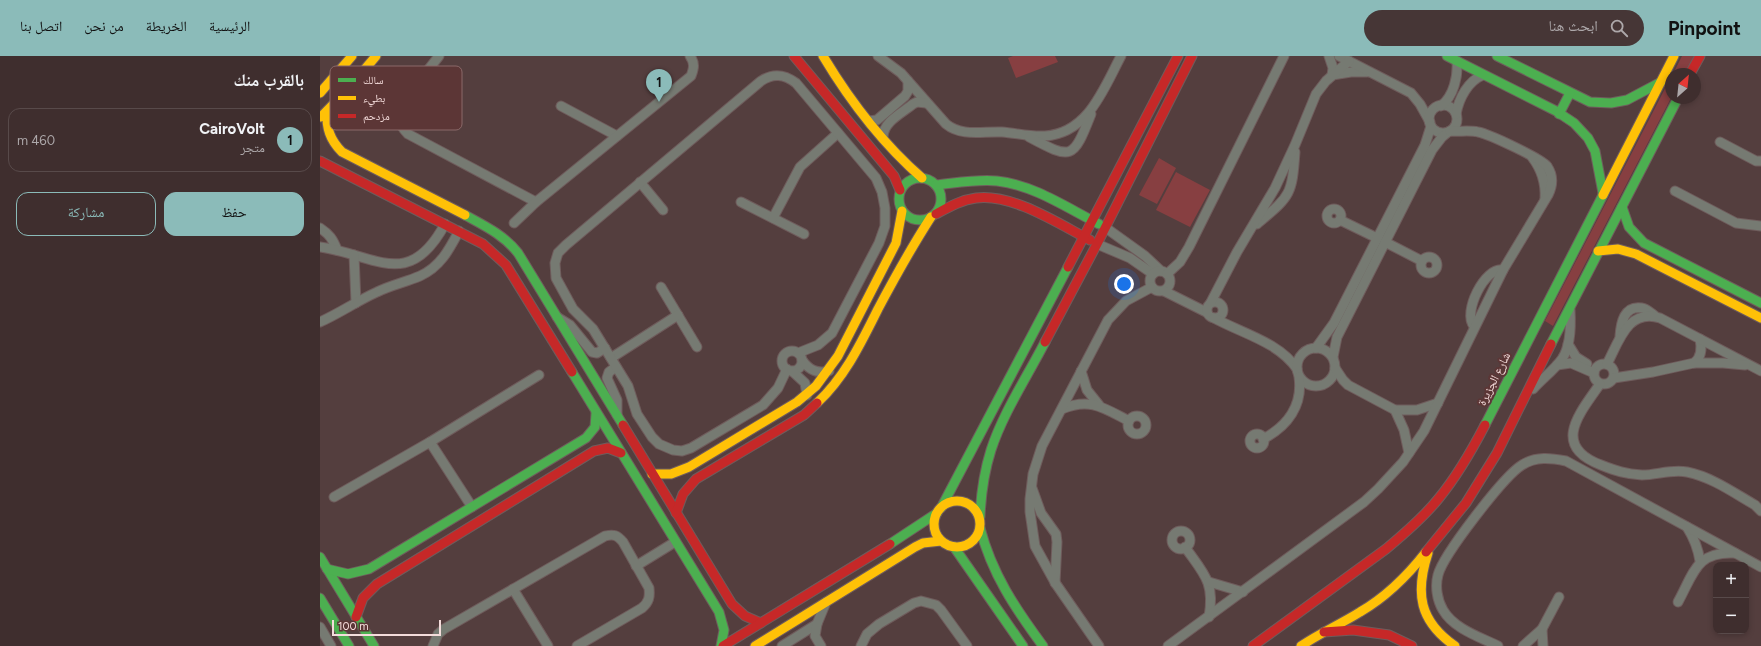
<!DOCTYPE html>
<html lang="ar">
<head>
<meta charset="utf-8">
<style>
	body { margin:0; font-family:Figtree,"Noto Naskh Arabic",sans-serif; background:#463636; color:#f1f3f6; direction:rtl }
	.controls { position:absolute; right:12px; bottom:12px; display:grid; overflow:hidden; border-radius:8px; box-shadow:0 2px 6px #0003 }
	.controls button { width:36px; height:36px; display:grid; place-items:center; padding:0; border:0; border-bottom:1px solid #584a4a; background:#3f2e2e; color:#f1f3f6; font:20px sans-serif }
	.compass { position:absolute; left:1345px; top:12px; width:36px; height:36px; border-radius:50%; background:#3f2e2e; box-shadow:0 2px 6px #0003; rotate:27deg }
	.scale { position:absolute; left:12px; bottom:10px; width:109px; box-sizing:border-box; padding-left:4px; border:2px solid #f4dcdb; border-top:0; font-size:11px; line-height:14px; white-space:nowrap; color:#f4dcdb; -webkit-text-stroke:3px #5c3636; paint-order:stroke }
	.you { position:absolute; left:804px; top:228px; width:14px; height:14px; margin:-10px; border:3px solid #fff; border-radius:50%; background:#1a73e8; box-shadow:0 0 0 6px #1a73e833 }
	.badge { display:grid; place-items:center; width:26px; height:26px; border-radius:50%; background:#8bbbb9; color:#111; font-size:13px; font-weight:700 }
	.pin { position:absolute; translate:-50% -33px; filter:drop-shadow(0 1px 2px #0008) }
	.pin::after { content:''; position:absolute; top:21px; width:14px; height:12px; background:inherit; clip-path:polygon(0 0,100% 0,50% 100%) }
	.list { margin:0; padding:0; list-style:none }
	h2 { display:flex; justify-content:space-between; align-items:center; height:52px; margin:0; padding:0 16px; font-size:17px }
	h2 small { font-size:13px; font-weight:400; color:#ada8aa }
	.list li { display:grid; grid-template-columns:26px 1fr auto; gap:12px; align-items:center; box-sizing:border-box; height:64px; margin:0 8px 8px; padding:0 8px; border:1px solid #584a4a; border-radius:12px }
	.list b { display:block; font-size:15px; white-space:nowrap }
	.list p { margin:0; font-size:13px; white-space:nowrap; color:#ada8aa }
	.list em { font-size:13px; font-style:normal; color:#ada8aa }
	.actions { display:flex; gap:8px; padding:12px 16px }
	.actions a { flex:1; padding:9px 0; border:1px solid #8bbbb9; border-radius:12px; text-align:center; font-size:14px; color:#8bbbb9 }
	.actions .main { background:#8bbbb9; color:#111 }
	.icon { flex:none; width:22px; height:22px; fill:none; stroke:currentColor; stroke-width:2; stroke-linecap:round; stroke-linejoin:round }
	.map { position:relative; flex:none; width:1441px; height:590px; overflow:hidden; direction:ltr }
	header { display:flex; align-items:center; gap:24px; box-sizing:border-box; height:56px; padding:0 20px; background:#8bbbb9; color:#111 }
	header strong { font-size:19px }
	nav { display:flex; gap:22px; margin-inline-start:auto; font-size:14px }
	.search { width:280px; height:36px; background:#463636; display:flex; align-items:center; gap:10px; box-sizing:border-box; padding:0 14px; border-radius:22px; color:#ada8aa; font-size:15px }
	main { display:flex }
	aside { flex:1; background:#3f2e2e }
	.map>svg:first-child { display:block }
	.green { fill:#873f41 }
	.lines { fill:none; stroke-linecap:round; stroke-linejoin:round }
	.street-casing { stroke:#6f5c5c; stroke-width:11 }
	.fast-casing { stroke:#6f5c5c; stroke-width:11 }
	.slow-casing { stroke:#6f5c5c; stroke-width:11 }
	.jam-casing { stroke:#6f5c5c; stroke-width:11 }
	.street { stroke:#767a72; stroke-width:9 }
	.fast { stroke:#4caf50; stroke-width:9 }
	.slow { stroke:#ffc107; stroke-width:9 }
	.jam { stroke:#c62828; stroke-width:9 }
	.labels { text-anchor:middle; dominant-baseline:central; stroke-width:4; stroke-linejoin:round; paint-order:stroke }
	.street-label { font-size:12px; fill:#f4dcdb; stroke:#5c3636 }
	.key { fill:#5c3636; stroke:#8a6868; stroke-width:1 }
	.key-label { font-size:11px; fill:#f4dcdb }
</style>
</head>
<body>
<header>
<strong>Pinpoint</strong>
<div class="search"><svg class="icon" aria-label="search" viewBox="0 0 24 24"><circle cx="10" cy="10" r="6"/><path d="M15 15l6 6"/></svg>ابحث هنا</div>
<nav><a>الرئيسية</a><a>الخريطة</a><a>من نحن</a><a>اتصل بنا</a></nav>
</header>
<main>
<div class="map">
<svg width="1441" height="590" viewBox="0 0 1441 590">
	<rect width="100%" height="100%" fill="#543e3e"/>
	<g class="green">
		<path d="M693,0H735L738,6L696,22L688,2Z"/>
		<path d="M1362,0H1375L1366,18H1353Z"/>
		<path d="M1351,21V42L1233,270L1225,265Z"/>
		<path d="M839,102L856,112L837,148L819,139Z"/>
		<path d="M856,116L890,134L870,171L836,154Z"/>
	</g>
	<g class="lines">
		<g class="street-casing">
			<g id="street">
				<path d="M119,0L83,46C76,59 78,68 88,78L216,146"/>
				<path d="M558,0L581,17L626,68C642,81 662,75 682,76C696,77 710,81 725,80C768,77 783,34 801,0"/>
				<path d="M1009,0L1013,12L1012,19L1031,16H1047"/>
				<path d="M1019,0L1091,37L1100,48L1110,66"/>
				<circle cx="1123" cy="63" r="14"/>
				<path d="M241,50L297,80"/>
				<path d="M1121,50C1134,40 1138,20 1137,5"/>
				<path d="M1136,58C1139,42 1148,25 1163,19"/>
				<path d="M549,65L557,64L585,40L588,35V25"/>
				<path d="M563,81C563,66 582,57 593,48L597,46L606,47"/>
				<path d="M709,81C752,104 753,104 771,58"/>
				<path d="M1400,86L1436,105H1441"/>
				<path d="M1212,101C1222,114 1226,128 1225,143"/>
				<path d="M320,126L343,154"/>
				<path d="M1355,135L1416,167L1441,170"/>
				<path d="M421,146L484,178"/>
				<circle cx="1014" cy="160" r="7"/>
				<path d="M453,162L480,111L518,77"/>
				<path d="M1020,164L1057,182"/>
				<path d="M194,167L216,146L371,20C374,12 375,7 370,0"/>
				<path d="M937,168C970,140 972,140 975,96"/>
				<path d="M0,172C9,178 13,183 17,194"/>
				<path d="M786,172L825,200L841,215"/>
				<path d="M1065,186L1102,205"/>
				<path d="M777,188L810,202L833,218"/>
				<path d="M0,191C56,199 89,235 125,168"/>
				<path d="M34,199L36,247"/>
				<circle cx="1109" cy="209" r="8"/>
				<circle cx="840" cy="225" r="10"/>
				<path d="M847,218L860,206L869,191L964,0"/>
				<path d="M341,231L377,291"/>
				<path d="M844,235L886,256"/>
				<circle cx="895" cy="254" r="8"/>
				<path d="M891,246L917,196L955,132L975,89L996,38L1006,25L1029,5"/>
				<path d="M237,261L250,269L272,296L277,297L285,292"/>
				<path d="M894,262C921,277 959,286 977,313"/>
				<path d="M0,266C20,257 37,245 57,236C71,229 86,226 100,220C120,211 129,194 139,175"/>
				<path d="M1154,270C1142,257 1165,210 1183,214"/>
				<path d="M1300,280C1301,267 1304,249 1322,252C1326,252 1331,257 1335,260"/>
				<path d="M1248,288L1256,301L1267,308"/>
				<circle cx="996" cy="311" r="19"/>
				<path d="M996,292L1014,267L1105,89L1111,70"/>
				<circle cx="472" cy="305" r="10"/>
				<path d="M1013,301L1017,281L1112,94L1122,81L1128,76"/>
				<path d="M291,302L358,259"/>
				<path d="M482,304C489,314 497,318 509,315"/>
				<path d="M1374,307C1382,301 1382,292 1380,283"/>
				<circle cx="1284" cy="318" r="10"/>
				<path d="M1287,308C1299,285 1308,252 1340,262L1441,315"/>
				<path d="M1237,309L1251,307L1274,317"/>
				<path d="M296,311L289,316L287,322L297,344V359"/>
				<path d="M1015,312L1023,324L1028,329L1075,354H1097L1118,347"/>
				<path d="M467,313L458,332L443,349L371,392L362,395L353,394L339,388L332,381L317,358L308,330L273,273L253,253L236,222L235,207L238,197L246,189L441,25C453,17 464,18 476,27L556,122L562,136L565,152V170L559,187L512,277L498,289L478,297"/>
				<path d="M472,315L485,327L487,339"/>
				<path d="M761,315L767,334L779,349"/>
				<path d="M1294,322L1333,316L1374,307H1403L1425,309"/>
				<path d="M1280,328C1259,358 1231,390 1281,409C1296,415 1306,418 1322,419C1337,419 1351,413 1367,416C1392,421 1414,437 1435,449L1441,455"/>
				<path d="M1213,333C1222,323 1234,314 1242,303C1251,290 1251,270 1250,254"/>
				<path d="M742,353C770,341 784,352 809,365"/>
				<path d="M1075,354L1084,374L1089,397"/>
				<circle cx="817" cy="369" r="9"/>
				<circle cx="937" cy="385" r="7"/>
				<path d="M943,383C968,370 983,349 979,321"/>
				<path d="M110,386L152,451"/>
				<path d="M712,432L721,457L736,478L737,486L735,527"/>
				<path d="M14,441L110,386L219,319"/>
				<path d="M1367,471C1374,482 1378,492 1380,505"/>
				<circle cx="861" cy="484" r="9"/>
				<path d="M865,491C884,518 895,526 889,561"/>
				<path d="M316,510L355,486"/>
				<path d="M889,526L923,536"/>
				<path d="M193,533L228,590"/>
				<path d="M1358,546C1374,517 1376,495 1415,497"/>
				<path d="M0,571L11,590"/>
				<path d="M1222,573L1223,590"/>
				<path d="M113,590L118,578L124,573L285,480C294,478 297,479 303,486L329,532C330,541 329,546 322,552L257,590"/>
				<path d="M462,590L497,568"/>
				<path d="M501,590L495,580L497,568L506,546"/>
				<path d="M541,590L547,578L559,568L594,547L601,545L616,549L621,554L647,590"/>
				<path d="M779,590L736,528L715,490L710,456V443L713,418L722,390L788,264L806,245L832,231"/>
				<path d="M848,590L1044,446L1058,433L1083,406L1104,375L1183,214L1228,139C1233,129 1233,119 1227,110C1220,102 1169,78 1158,76C1149,74 1139,76 1130,75"/>
				<path d="M1178,590C1160,581 1134,573 1123,554C1117,544 1115,530 1118,519C1123,499 1184,420 1202,409C1216,400 1231,402 1246,405L1441,511"/>
				<path d="M1203,590L1222,573L1239,541"/>
			</g>
		</g>
		<g class="fast-casing">
			<g id="fast">
				<path d="M1127,0L1236,55L1254,67L1268,82L1275,95L1283,137"/>
				<path d="M1177,0L1270,46L1291,47L1307,44L1341,26"/>
				<path d="M1239,58L1250,37"/>
				<circle cx="600" cy="143" r="21"/>
				<path d="M616,129C636,127 657,123 677,125C714,129 747,152 779,168"/>
				<path d="M1302,151L1309,171L1324,187L1441,247"/>
				<path d="M145,159C165,170 184,179 198,197L303,369"/>
				<path d="M1231,288L1358,42"/>
				<path d="M252,316L399,556L404,574L401,590"/>
				<path d="M1165,369L1283,139"/>
				<path d="M621,452L748,211"/>
				<path d="M660,461C661,438 664,416 671,394C683,357 707,321 725,286"/>
				<path d="M660,472C672,518 695,552 723,590"/>
				<path d="M570,488L617,457"/>
				<path d="M634,491L703,590"/>
				<path d="M0,501L54,590"/>
				<path d="M7,513L28,518L49,513L266,382L275,371L276,357"/>
				<path d="M0,542L29,590"/>
			</g>
		</g>
		<g class="slow-casing">
			<g id="slow">
				<path d="M503,0C530,45 563,88 602,122"/>
				<path d="M0,37L32,0"/>
				<path d="M7,55C6,72 10,84 22,96L145,159"/>
				<path d="M1,61L28,33L56,0"/>
				<path d="M1283,139L1354,0"/>
				<path d="M1278,195L1298,193L1316,198L1441,262"/>
				<path d="M497,347C525,321 541,287 558,253C575,221 591,192 611,161"/>
				<path d="M332,418H351L369,411L477,346L496,330L518,300L576,187L582,155"/>
				<circle cx="637" cy="468" r="23"/>
				<path d="M1108,497C1095,537 1099,565 1135,590"/>
				<path d="M435,590L595,491L603,487L621,485"/>
				<path d="M981,590C1000,577 1021,568 1040,556C1066,541 1088,519 1106,496"/>
			</g>
		</g>
		<g class="jam-casing">
			<g id="jam">
				<path d="M474,0L574,120L580,134"/>
				<path d="M1370,18L1380,0"/>
				<path d="M0,105L163,188L186,209L252,316"/>
				<path d="M616,158C629,151 641,144 656,142C692,137 739,168 770,184"/>
				<path d="M748,211L858,0"/>
				<path d="M725,286L777,188L872,0"/>
				<path d="M303,369L412,548L425,560L441,567"/>
				<path d="M356,457L363,438L376,423L484,359L497,347"/>
				<path d="M1106,496L1146,447L1177,397L1231,288"/>
				<path d="M36,561L43,542L57,528L274,395L288,392L301,397"/>
				<path d="M1004,576L1033,574L1069,579L1092,590"/>
				<path d="M403,590L570,488"/>
				<path d="M933,590L1066,493C1084,478 1104,461 1119,442C1137,420 1152,394 1165,369"/>
			</g>
		</g>
		<use href="#street" class="street"/>
		<use href="#fast" class="fast"/>
		<use href="#slow" class="slow"/>
		<use href="#jam" class="jam"/>
	</g>
	<g class="labels">
		<g class="street-label">
			<text transform="translate(1174 323) rotate(-63)">شارع الجزيرة</text>
		</g>
	</g>
	<rect x="10" y="10" width="132" height="64" rx="6" class="key"/>
	<rect x="18" y="22" width="18" height="4" fill="#4caf50"/>
	<rect x="18" y="40" width="18" height="4" fill="#ffc107"/>
	<rect x="18" y="58" width="18" height="4" fill="#c62828"/>
	<g class="key-label">
		<text x="43" y="28">سالك</text>
		<text x="43" y="46">بطيء</text>
		<text x="43" y="64">مزدحم</text>
	</g>
</svg>
<div class="controls">
<button>+</button>
<button>−</button>
</div>
<svg class="compass" viewBox="-18 -18 36 36"><path d="M0-13l5 13h-10z" fill="#e53935"/><path d="M0 13l5-13h-10z" fill="#ada8aa"/></svg>
<div class="scale">100 m</div>
<div class="you"></div>
<div class="pin badge" style="left:339px;top:46px">1</div>
</div>
<aside>
<h2>بالقرب منك<small></small></h2>
<ul class="list">
<li><span class="badge">1</span><div><b>CairoVolt</b><p>متجر</p></div><em>460 m</em></li>
</ul>
<div class="actions"><a class="main">حفظ</a><a>مشاركة</a></div>
</aside>
</main>
</body>
</html>
